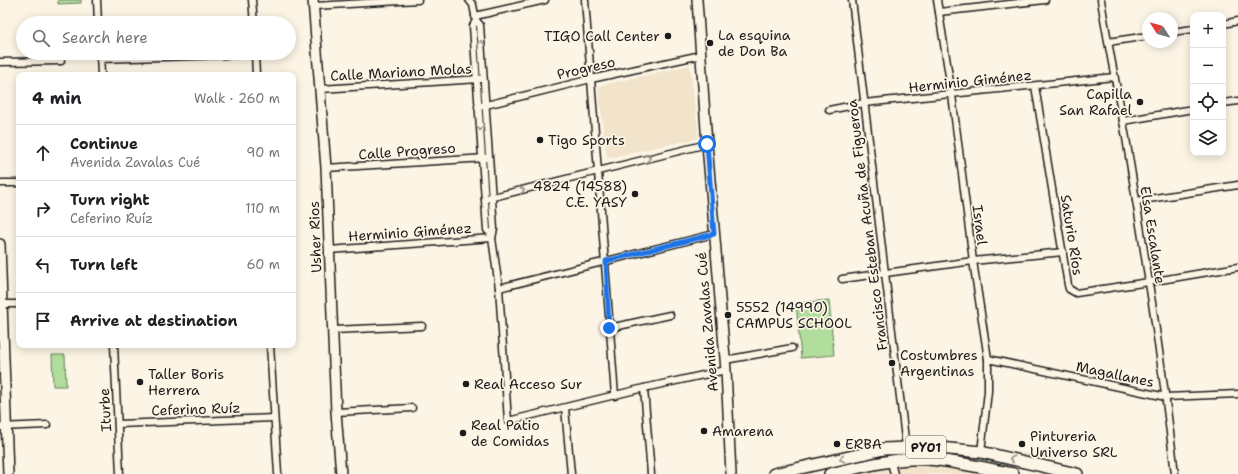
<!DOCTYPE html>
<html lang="en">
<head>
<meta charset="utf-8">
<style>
	body { margin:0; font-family:"Shantell Sans",sans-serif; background:#f2f2f2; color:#202124 }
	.controls { position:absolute; right:12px; top:12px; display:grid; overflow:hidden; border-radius:8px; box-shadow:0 2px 10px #0003 }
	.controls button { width:36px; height:36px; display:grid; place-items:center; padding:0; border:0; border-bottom:1px solid #e0e0e0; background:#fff; color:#202124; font:20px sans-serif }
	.compass { position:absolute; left:1142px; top:12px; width:36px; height:36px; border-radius:50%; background:#fff; box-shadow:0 2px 10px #0003; rotate:306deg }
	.stop { position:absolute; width:12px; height:12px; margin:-9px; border:3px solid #1a73e8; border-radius:50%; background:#fff }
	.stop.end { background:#1a73e8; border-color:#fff; box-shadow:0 1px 4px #0008 }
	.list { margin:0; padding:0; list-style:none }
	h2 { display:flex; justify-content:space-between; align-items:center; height:52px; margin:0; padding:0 16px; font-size:17px }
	h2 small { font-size:13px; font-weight:400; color:#757577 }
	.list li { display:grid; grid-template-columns:26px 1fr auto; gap:12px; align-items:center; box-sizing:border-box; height:56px; padding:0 16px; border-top:1px solid #e0e0e0 }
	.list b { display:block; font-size:15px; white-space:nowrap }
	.list p { margin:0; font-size:13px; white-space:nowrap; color:#757577 }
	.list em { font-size:13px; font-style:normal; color:#757577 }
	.icon { flex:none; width:22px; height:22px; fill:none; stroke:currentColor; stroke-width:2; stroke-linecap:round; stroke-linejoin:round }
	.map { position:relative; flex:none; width:1238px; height:474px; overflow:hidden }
	.search { position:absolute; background:#fff; box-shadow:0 2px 10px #0003; left:16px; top:16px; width:280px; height:44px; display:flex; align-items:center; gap:10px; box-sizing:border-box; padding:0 14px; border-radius:22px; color:#757577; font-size:15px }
	.panel { position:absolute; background:#fff; box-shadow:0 2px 10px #0003; left:16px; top:72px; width:280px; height:276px; border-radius:8px }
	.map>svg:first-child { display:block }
	.built { fill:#f2e3cb }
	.green { fill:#b1de9c; stroke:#667d5c }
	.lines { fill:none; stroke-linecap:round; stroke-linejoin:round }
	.street-casing { stroke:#1c1c1c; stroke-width:9 }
	.secondary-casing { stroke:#1c1c1c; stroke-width:12 }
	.highway-casing { stroke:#1c1c1c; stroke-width:14 }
	.street { stroke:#fcf5e5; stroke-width:6 }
	.secondary { stroke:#fcf5e5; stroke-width:9 }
	.highway { stroke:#fcf5e5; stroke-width:11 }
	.oneway { stroke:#97938b }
	.route { stroke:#1a73e8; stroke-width:5 }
	.poi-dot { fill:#1c1c1c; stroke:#fcf5e5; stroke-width:1.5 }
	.labels { text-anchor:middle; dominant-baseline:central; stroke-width:3.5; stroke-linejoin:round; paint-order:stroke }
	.shield { fill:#fcf5e5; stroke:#5f5d58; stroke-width:1 }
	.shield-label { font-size:13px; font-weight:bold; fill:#1c1c1c }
	.poi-label { font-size:14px; fill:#1c1c1c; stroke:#fcf5e5; text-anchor:start }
	.street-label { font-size:14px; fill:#1c1c1c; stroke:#fcf5e5 }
</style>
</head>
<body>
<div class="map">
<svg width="1238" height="474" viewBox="0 0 1238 474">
	<rect width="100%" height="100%" fill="#fcf5e5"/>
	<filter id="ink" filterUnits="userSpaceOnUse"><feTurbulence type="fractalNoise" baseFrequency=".025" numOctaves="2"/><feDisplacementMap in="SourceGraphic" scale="8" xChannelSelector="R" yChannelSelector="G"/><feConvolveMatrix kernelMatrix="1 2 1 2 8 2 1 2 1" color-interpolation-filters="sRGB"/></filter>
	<g filter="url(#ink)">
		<g class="built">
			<path d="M690,65L699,138L607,158L598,86Z"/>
			<path d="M915,464L964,468L994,474H846L880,465Z"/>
		</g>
		<g class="green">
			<path d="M58,0H81V3L58,4Z"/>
			<path d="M829,300L834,355L801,358L796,303Z"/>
			<path d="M52,355H65L66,386H53Z"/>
			<path d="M917,451L961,454L1057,474L960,455L917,452L889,454L870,456L788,474C830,464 873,452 917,451Z"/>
		</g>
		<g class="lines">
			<g class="street-casing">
				<g id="street">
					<path d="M97,0L98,23"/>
					<path d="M252,0L254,23"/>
					<path d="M469,0L473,5L476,20L480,25L494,229L492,238L499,288L508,421L644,388L726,370"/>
					<path d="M585,0L615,396"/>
					<path d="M852,0L906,447"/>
					<path d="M937,0L952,95L973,261L988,359V391L981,452"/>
					<path d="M1101,0C1108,46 1118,92 1126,138C1144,249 1162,361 1175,474"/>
					<path d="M314,6L418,0"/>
					<path d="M939,12L1045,0"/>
					<path d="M475,16L545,0"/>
					<path d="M476,20L473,26L487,230L492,235"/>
					<path d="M1223,24L1238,21"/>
					<path d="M1172,32L1193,29"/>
					<path d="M1108,42L1148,36"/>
					<path d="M100,53L101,75"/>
					<path d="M255,53L256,75"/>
					<path d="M100,59L256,54"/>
					<path d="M0,62L61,61"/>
					<path d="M1035,86L1068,285L1069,289L1076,293L1149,282L1238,267"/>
					<path d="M320,89L480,79"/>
					<path d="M1223,103L1238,101"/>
					<path d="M478,107L591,79L701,55"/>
					<path d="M829,110L864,103L1114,77"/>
					<path d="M1123,121L1193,109"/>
					<path d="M326,168L486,158"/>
					<path d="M0,183H19"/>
					<path d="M485,199L707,144"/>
					<path d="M1136,201L1238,185"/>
					<path d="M329,250L492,238"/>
					<path d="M842,279L973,261L1063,252"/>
					<path d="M499,288L714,234"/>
					<path d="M0,304H19"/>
					<path d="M609,328L670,315"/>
					<path d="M333,330L422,326"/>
					<path d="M114,345L120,474"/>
					<path d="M270,345L278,474"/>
					<path d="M988,359L1166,397L1238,394"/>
					<path d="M725,360L792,348"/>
					<path d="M644,388L651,474"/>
					<path d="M565,408L571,474"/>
					<path d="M336,412L412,408"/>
					<path d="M118,424L274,418"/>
					<path d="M0,427L47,425"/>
					<path d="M891,462L894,474"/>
				</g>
			</g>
			<g class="secondary-casing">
				<g id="secondary">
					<path d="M313,0L326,168L336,412L341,474"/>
					<path d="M697,0L707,144L726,370L731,474"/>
					<path d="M0,244L8,474"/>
				</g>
			</g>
			<g class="highway-casing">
				<g id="highway">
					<path d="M774,474L884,449L929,447L981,452L1077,474"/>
					<path d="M830,474C860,467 897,457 927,459C956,461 984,468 1013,474"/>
				</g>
			</g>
			<use href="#street" class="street"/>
			<use href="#secondary" class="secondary"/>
			<use href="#highway" class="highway"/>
		</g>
		<defs><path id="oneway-chevron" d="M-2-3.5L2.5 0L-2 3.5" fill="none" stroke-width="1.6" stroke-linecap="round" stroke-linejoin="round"/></defs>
		<g class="oneway">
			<use href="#oneway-chevron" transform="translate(481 43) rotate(-94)"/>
			<use href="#oneway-chevron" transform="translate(480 128) rotate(86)"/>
			<use href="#oneway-chevron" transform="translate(648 158) rotate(-14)"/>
			<use href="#oneway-chevron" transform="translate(522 190) rotate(-14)"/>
			<use href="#oneway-chevron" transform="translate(842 459) rotate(167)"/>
			<use href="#oneway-chevron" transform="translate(1012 459) rotate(-167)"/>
		</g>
	</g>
	<g class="lines" filter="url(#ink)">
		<path class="route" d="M609,328L606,261L714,234L707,144"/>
	</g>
	<g class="poi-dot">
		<circle cx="668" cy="36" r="4"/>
		<circle cx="710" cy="43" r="4"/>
		<circle cx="1140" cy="102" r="4"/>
		<circle cx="540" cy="140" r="4"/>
		<circle cx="635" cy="194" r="4"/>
		<circle cx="728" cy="315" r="4"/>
		<circle cx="892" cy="363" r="4"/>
		<circle cx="140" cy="382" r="4"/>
		<circle cx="466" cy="384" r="4"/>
		<circle cx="704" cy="431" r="4"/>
		<circle cx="463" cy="433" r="4"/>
		<circle cx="837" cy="444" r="4"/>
		<circle cx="1022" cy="444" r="4"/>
	</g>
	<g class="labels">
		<rect class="shield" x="906" y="436" width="40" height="22" rx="3"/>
		<g class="shield-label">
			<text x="926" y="447">PY01</text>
		</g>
		<g class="poi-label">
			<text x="718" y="35">La esquina<tspan x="718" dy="16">de Don Ba</tspan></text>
			<text x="660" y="36" text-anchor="end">TIGO Call Center</text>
			<text x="1132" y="94" text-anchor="end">Capilla<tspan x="1132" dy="16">San Rafael</tspan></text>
			<text x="548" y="140">Tigo Sports</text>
			<text x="627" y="186" text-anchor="end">4824 (14588)<tspan x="627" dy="16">C.E. YASY</tspan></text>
			<text x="736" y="307">5552 (14990)<tspan x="736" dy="16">CAMPUS SCHOOL</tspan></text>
			<text x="900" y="355">Costumbres<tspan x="900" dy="16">Argentinas</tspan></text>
			<text x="148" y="374">Taller Boris<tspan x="148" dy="16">Herrera</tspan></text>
			<text x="474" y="384">Real Acceso Sur</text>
			<text x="471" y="425">Real Patio<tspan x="471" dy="16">de Comidas</tspan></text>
			<text x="712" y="431">Amarena</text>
			<text x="1030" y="436">Pintureria<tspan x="1030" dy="16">Universo SRL</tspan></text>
			<text x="845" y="444">ERBA</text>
		</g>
		<g class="street-label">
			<text transform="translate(586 68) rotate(-13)">Progreso</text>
			<text transform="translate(401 72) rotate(-3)">Calle Mariano Molas</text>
			<text transform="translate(970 81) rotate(-6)">Herminio Giménez</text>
			<text transform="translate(407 151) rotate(-4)">Calle Progreso</text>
			<text transform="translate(867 225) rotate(-97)">Francisco Esteban Acuña de Figueroa</text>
			<text transform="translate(980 225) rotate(83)">Israel</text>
			<text transform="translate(410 232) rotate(-4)">Herminio Giménez</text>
			<text transform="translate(1072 235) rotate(81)">Saturio Ríos</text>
			<text transform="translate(1153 235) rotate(81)">Elsa Escalante</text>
			<text transform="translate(315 237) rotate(-92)">Usher Rios</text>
			<text transform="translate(707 322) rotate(-95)">Avenida Zavalas Cué</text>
			<text transform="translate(1115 374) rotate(12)">Magallanes</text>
			<text transform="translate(196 409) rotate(-2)">Ceferino Ruíz</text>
			<text transform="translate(105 410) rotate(-93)">Iturbe</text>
		</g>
	</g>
</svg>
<div class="controls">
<button>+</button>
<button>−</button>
<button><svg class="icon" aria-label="locate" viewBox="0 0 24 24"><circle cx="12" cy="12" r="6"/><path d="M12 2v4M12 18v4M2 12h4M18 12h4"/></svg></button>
<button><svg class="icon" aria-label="layers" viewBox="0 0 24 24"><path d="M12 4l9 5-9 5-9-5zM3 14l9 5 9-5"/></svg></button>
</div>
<svg class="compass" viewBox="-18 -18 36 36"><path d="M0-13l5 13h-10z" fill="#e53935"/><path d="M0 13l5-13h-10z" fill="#757577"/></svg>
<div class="stop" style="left:707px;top:144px"></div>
<div class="stop end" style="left:609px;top:328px"></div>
<div class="search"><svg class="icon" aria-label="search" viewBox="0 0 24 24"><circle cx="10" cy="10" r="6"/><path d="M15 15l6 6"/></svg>Search here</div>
<section class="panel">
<h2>4 min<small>Walk · 260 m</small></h2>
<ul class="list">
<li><svg class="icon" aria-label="ahead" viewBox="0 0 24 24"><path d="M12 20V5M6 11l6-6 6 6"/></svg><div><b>Continue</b><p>Avenida Zavalas Cué</p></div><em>90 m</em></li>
<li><svg class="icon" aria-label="right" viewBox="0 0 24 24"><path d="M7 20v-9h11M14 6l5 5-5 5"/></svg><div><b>Turn right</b><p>Ceferino Ruíz</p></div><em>110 m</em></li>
<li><svg class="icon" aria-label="left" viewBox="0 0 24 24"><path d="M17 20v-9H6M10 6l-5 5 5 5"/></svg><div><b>Turn left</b></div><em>60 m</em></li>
<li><svg class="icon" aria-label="arrive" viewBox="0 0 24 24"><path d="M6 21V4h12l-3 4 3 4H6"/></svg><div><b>Arrive at destination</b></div></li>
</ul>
</section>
</div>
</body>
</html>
